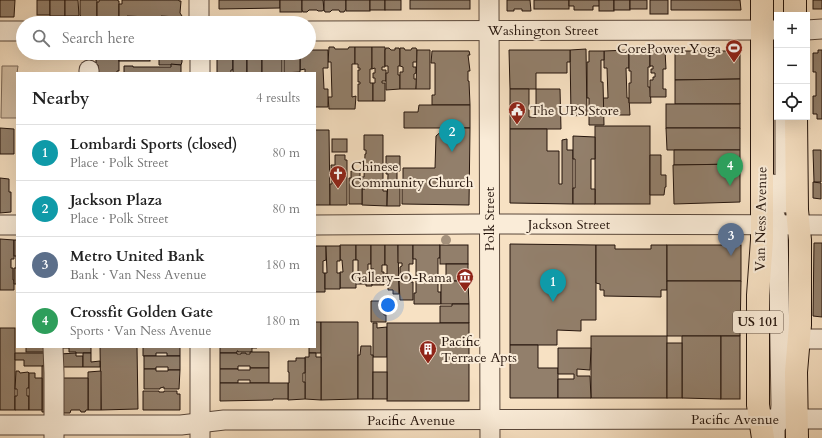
<!DOCTYPE html>
<html lang="en">
<head>
<meta charset="utf-8">
<style>
	body { margin:0; font-family:Cardo,serif; background:#f2f2f2; color:#222 }
	.controls { position:absolute; right:12px; top:12px; display:grid; overflow:hidden; border-radius:0px; box-shadow:0 4px 16px #0002 }
	.controls button { width:36px; height:36px; display:grid; place-items:center; padding:0; border:0; border-bottom:1px solid #e0e0e0; background:#fff; color:#222; font:20px sans-serif }
	.you { position:absolute; left:388px; top:305px; width:14px; height:14px; margin:-10px; border:3px solid #fff; border-radius:50%; background:#1a73e8; box-shadow:0 0 0 6px #1a73e833 }
	.badge { display:grid; place-items:center; width:26px; height:26px; border-radius:50%; background:#db2777; color:#fff; font-size:13px; font-weight:700 }
	.pin { position:absolute; translate:-50% -33px; filter:drop-shadow(0 1px 2px #0008) }
	.pin::after { content:''; position:absolute; top:21px; width:14px; height:12px; background:inherit; clip-path:polygon(0 0,100% 0,50% 100%) }
	.list { margin:0; padding:0; list-style:none }
	h2 { display:flex; justify-content:space-between; align-items:center; height:52px; margin:0; padding:0 16px; font-size:17px }
	h2 small { font-size:13px; font-weight:400; color:#767676 }
	.list li { display:grid; grid-template-columns:26px 1fr auto; gap:12px; align-items:center; box-sizing:border-box; height:56px; padding:0 16px; border-top:1px solid #e0e0e0 }
	.list b { display:block; font-size:15px; white-space:nowrap }
	.list p { margin:0; font-size:13px; white-space:nowrap; color:#767676 }
	.list em { font-size:13px; font-style:normal; color:#767676 }
	.icon { flex:none; width:22px; height:22px; fill:none; stroke:currentColor; stroke-width:2; stroke-linecap:round; stroke-linejoin:round }
	.map { position:relative; flex:none; width:822px; height:438px; overflow:hidden }
	.search { position:absolute; background:#fff; box-shadow:0 4px 16px #0002; left:16px; top:16px; width:300px; height:44px; display:flex; align-items:center; gap:10px; box-sizing:border-box; padding:0 14px; border-radius:22px; color:#767676; font-size:15px }
	.panel { position:absolute; background:#fff; box-shadow:0 4px 16px #0002; left:16px; top:72px; width:300px; height:276px; border-radius:0px }
	.map>svg:first-child { display:block }
	.green { fill:#d3bea4; stroke:#7c6958 }
	.building { fill:#927f6b; stroke:#24140c }
	.lines { fill:none; stroke-linecap:round; stroke-linejoin:round }
	.minor-casing { stroke:#59473a; stroke-width:21 }
	.highway-casing { stroke:#24140c; stroke-width:24 }
	.minor { stroke:#faecd8; stroke-width:19 }
	.highway { stroke:#f7e1c3; stroke-width:22 }
	.tree { fill:#a4917c }
	.labels { text-anchor:middle; dominant-baseline:central; stroke-width:4; stroke-linejoin:round; paint-order:stroke }
	.shield { fill:#faecd8; stroke:#645549; stroke-width:1 }
	.shield-label { font-size:13px; font-weight:bold; fill:#24140c }
	.street-label { font-size:14px; fill:#24140c; stroke:#faecd8 }
	.poi-label { font-size:14px; fill:#24140c; stroke:#faecd8; text-anchor:start }
</style>
</head>
<body>
<div class="map">
<svg width="822" height="438" viewBox="0 0 822 438">
	<rect width="100%" height="100%" fill="#f7e1c3"/>
	<filter id="stains"><feTurbulence type="fractalNoise" baseFrequency=".005" numOctaves="4"/><feColorMatrix values="0 0 0 0 .2 0 0 0 0 .09 0 0 0 0 .02 0 0 0 .5 -.17"/></filter>
	<radialGradient id="worn" r=".72"><stop offset=".6" stop-color="#630" stop-opacity="0"/><stop offset="1" stop-color="#630" stop-opacity=".3"/></radialGradient>
	<path class="green" d="M2,66H18L17,73V118H1Z"/>
	<g class="building">
		<path d="M0,0H15L14,17H0Z"/>
		<rect x="37" y="0" width="13" height="15"/>
		<rect x="50" y="0" width="15" height="16"/>
		<path d="M65,0H78L79,16H65Z"/>
		<path d="M80,0H97V17L95,19H92L91,17H87L86,19H83L80,15Z"/>
		<path d="M99,0H118V1H119V17H97V2H99Z"/>
		<path d="M122,0H179V1H181L180,13L182,16L179,19L177,17L161,16V18H148V17L127,16V18H121V17H119V4H122Z"/>
		<path d="M219,0H280V8L219,9Z"/>
		<rect x="280" y="0" width="22" height="12"/>
		<path d="M302,0H323L324,10L322,11H318L317,10H309L307,12H303L302,10Z"/>
		<path d="M324,0H346V9L344,12H340L339,10H332L330,12H325L324,10Z"/>
		<rect x="346" y="0" width="24" height="11"/>
		<rect x="370" y="0" width="15" height="10"/>
		<rect x="385" y="0" width="16" height="10"/>
		<rect x="410" y="0" width="60" height="9"/>
		<path d="M507,0H530L531,11H522V9H514V11H507Z"/>
		<rect x="534" y="0" width="35" height="9"/>
		<path d="M569,0H599L600,6H593V10H574V6H569Z"/>
		<rect x="599" y="0" width="15" height="11"/>
		<rect x="614" y="0" width="16" height="10"/>
		<rect x="630" y="0" width="17" height="9"/>
		<rect x="650" y="0" width="18" height="14"/>
		<path d="M671,0H740L741,10H671Z"/>
		<rect x="813" y="0" width="9" height="9"/>
		<path d="M329,47H334L335,49H348L349,47H355V64H352V97L356,96L355,109H329L328,97H332L331,62H328Z"/>
		<path d="M355,47H372V69H370V83H373V101H358V84H360V82H358V70H360V68H358V64H355Z"/>
		<path d="M372,47H385V67H382V70H386V81H382V83H385V101H373V83H375V78H373V73H375V68L372,69Z"/>
		<path d="M386,48H389L391,50H395V48H399L400,50V66H398V75H400V89L386,90V73H388V66H385V50Z"/>
		<path d="M400,48H404L405,50H411L412,48H416L417,50V62H413V67H416V73L414,74V79H417L416,89H400V72H403V67L400,66Z"/>
		<path d="M586,49L587,115L571,116L570,50Z"/>
		<path d="M309,50H328V68H323L324,89H328V107H315V73H305V69L300,70V53H309Z"/>
		<path d="M417,50H430V89H416Z"/>
		<path d="M509,50H570V62H567V73H536V89H510Z"/>
		<path d="M629,50V68H626L627,98H629L630,115H603V98H608L607,68H604V51Z"/>
		<path d="M629,50H650V67H648V87H650L651,103H629V83H631V71H629Z"/>
		<path d="M650,50H665L666,69H663V89H666V97H650V80H653V77H655V73H651V69H653V66H650Z"/>
		<path d="M818,50H822V119H817V114H813V96H816V72H813V53H818Z"/>
		<path d="M432,51H469L470,55H468L470,71H468V81H469L470,105H432V95H435V63H431Z"/>
		<path d="M589,51H604V60H601V82H603L604,125H589V98H587V62H589Z"/>
		<path d="M675,51H740V79L675,80Z"/>
		<path d="M96,53H119V71H117V73H98V65H96Z"/>
		<rect x="119" y="53" width="31" height="8"/>
		<path d="M150,53H181V57L182,58V62L181,65H159V58H150Z"/>
		<path d="M217,53H233V70H231V73H217Z"/>
		<rect x="233" y="53" width="14" height="20"/>
		<rect x="247" y="53" width="15" height="20"/>
		<rect x="262" y="53" width="20" height="20"/>
		<path d="M284,53H300V72L284,73Z"/>
		<path d="M171,64L181,65V73H124V66H133V67H171Z"/>
		<path d="M740,79V104H675V80Z"/>
		<path d="M510,89H529V117H536V89H560L561,129H510Z"/>
		<rect x="666" y="104" width="74" height="24"/>
		<path d="M419,105H470V128H404V112H418Z"/>
		<rect x="595" y="126" width="55" height="78"/>
		<path d="M0,128L14,129V154H0Z"/>
		<path d="M445,128H470L469,205L402,204V187H408L403,182V168H435L436,136Z"/>
		<path d="M666,128H740V150H667Z"/>
		<path d="M510,129H547V151H559V184H562V140L567,139V150H573V204L510,203Z"/>
		<path d="M315,130H329L330,205H315Z"/>
		<path d="M364,135H383V191H387V206L362,205V189H365V185H362V177H364L365,154H366V150H364Z"/>
		<path d="M573,136L595,137V159H591V189H595V204H573V188H575V159H573Z"/>
		<rect x="332" y="139" width="15" height="13"/>
		<path d="M674,150H740V164L674,165Z"/>
		<path d="M813,150H821V182H814Z"/>
		<path d="M335,155H345V160H347V205H330V184H332L331,165H335Z"/>
		<path d="M650,155H661V175H666V187H665L664,195H650Z"/>
		<path d="M386,156H400V171H397V187H400V206H387L388,174H386Z"/>
		<path d="M740,164V202L674,204L673,165Z"/>
		<path d="M351,171H360V177H362V204H349V178H351Z"/>
		<path d="M0,178L9,179V192H11V212L0,213Z"/>
		<path d="M813,182L821,183V199L813,198Z"/>
		<path d="M0,239L14,240V259H11V268H13V280H14V290H0Z"/>
		<path d="M14,240H17V284H14V268H16V256H14Z"/>
		<path d="M814,243H822V317L813,316Z"/>
		<path d="M510,244L596,245V320H581V331L557,330V345H510Z"/>
		<path d="M340,245H356V260H353V273H356V288H340V272H343L342,260H340Z"/>
		<path d="M356,245H371V264H368V276L372,275V286H366V284H356V273H358V260H356Z"/>
		<path d="M371,245H385V265H382V272H384V285H372V275L374,276V269H371Z"/>
		<path d="M385,245H398L399,294H393V290H388V283H385V274H387V265H385Z"/>
		<path d="M398,245H413V264H409V282H413V300H400L399,281H402V279H400V267L402,266V263H398Z"/>
		<path d="M413,245H440V258H438V292H441V304H414V293H416V259H413Z"/>
		<rect x="440" y="245" width="28" height="19"/>
		<path d="M596,245H615V249H651V245H667V290H661V297L604,296V290H600V284L596,283Z"/>
		<rect x="667" y="245" width="74" height="36"/>
		<path d="M315,246H326V260L323,261V273H325V292H315Z"/>
		<path d="M326,246H340V261H337V273H340V289H325V273H327Z"/>
		<rect x="446" y="264" width="22" height="17"/>
		<path d="M441,281H468L469,304H441Z"/>
		<path d="M667,281H741L740,336H667Z"/>
		<path d="M371,301H384V315H386V322H371Z"/>
		<path d="M452,304H469V323H440V306H452Z"/>
		<path d="M315,322H321V353H309V347H315Z"/>
		<path d="M321,322H358V399L321,400Z"/>
		<path d="M373,323H377V328L387,327V357H373Z"/>
		<rect x="387" y="323" width="82" height="78"/>
		<rect x="0" y="328" width="15" height="82"/>
		<rect x="591" y="336" width="76" height="62"/>
		<path d="M682,336H721V399L682,398Z"/>
		<rect x="721" y="336" width="19" height="63"/>
		<rect x="667" y="343" width="15" height="55"/>
		<path d="M510,345H538V368H558V398H510Z"/>
		<path d="M361,346H371V355H373V399H358V355H360Z"/>
		<rect x="26" y="347" width="23" height="5"/>
		<path d="M61,347H91V353H76V352H69V348H61Z"/>
		<path d="M100,347H137L138,409L101,410Z"/>
		<path d="M143,347H180V356H167V353H156V356H143Z"/>
		<path d="M220,347H257V348H252V352H238V351H237V353H220Z"/>
		<path d="M558,348H591L590,370L577,369V376H590L591,398H558V379H574V374H558Z"/>
		<path d="M250,352H269V368H250V366H238V369H220V353H237V354H241V353H246V354H250Z"/>
		<path d="M15,353H50V366H24V360H15Z"/>
		<path d="M76,353V356H83V367H60V354Z"/>
		<path d="M83,353H91V362L100,361V367H83Z"/>
		<path d="M309,353H316V357H321V400L305,399V357H309Z"/>
		<path d="M144,356H180V370H168V367H156V369H144Z"/>
		<path d="M296,358H305V373H303V382H305V399L288,400V383H289V372H288V361H296Z"/>
		<path d="M42,366H50L51,412H42Z"/>
		<path d="M250,368H269V383H250V380H238V383H220V369H238V370H250Z"/>
		<path d="M144,369H156V371H168V370H180L179,389H164V387L160,388V389H144Z"/>
		<path d="M16,371H19L20,373L28,372L29,373V388H27V396H29V410H15V396H17V389H15Z"/>
		<path d="M101,371V410H88V372Z"/>
		<rect x="373" y="372" width="14" height="27"/>
		<path d="M29,373H35V378H42V410H29Z"/>
		<path d="M61,378H88V410H86L85,412H81L80,410H71L70,413H64L63,410Z"/>
		<path d="M220,383H288V399H273V400L220,401Z"/>
		<path d="M143,391H159V392H164V391H177V394H180V410H143Z"/>
	</g>
	<g class="lines">
		<g class="minor-casing">
			<g id="minor">
				<path d="M199,0V23"/>
				<path d="M489,0L490,438"/>
				<path d="M807,30L822,29"/>
				<path d="M0,31H23"/>
				<path d="M309,31L777,30"/>
				<path d="M200,53V73"/>
				<path d="M89,70V73"/>
				<path d="M773,184V210L778,225L781,405L780,419L775,428V438"/>
				<path d="M785,203V117"/>
				<path d="M0,225H17"/>
				<path d="M315,225L472,224L822,225"/>
				<path d="M799,339H822"/>
				<path d="M53,347L54,373V438"/>
				<path d="M200,347V438"/>
				<path d="M0,425H181L224,420L822,419"/>
			</g>
		</g>
		<g class="highway-casing">
			<g id="highway">
				<path d="M762,0V240L758,295V405L763,438"/>
				<path d="M795,0V15"/>
				<path d="M796,117L797,210L800,240V325L796,372L797,438"/>
			</g>
		</g>
		<use href="#minor" class="minor"/>
		<use href="#highway" class="highway"/>
	</g>
	<circle class="tree" cx="446" cy="240" r="5"/>
	<defs>
		<g id="stadium-pin" transform="scale(0.9)"><path d="M0 17L-7.5 6A9.5 9.5 0 1 1 7.5 6Z" fill="#8f2418" stroke="#faecd8"/><path d="M0-5a6.5 5 0 1 0 0 10a6.5 5 0 1 0 0-10ZM-3.5-1.8h7v3.6h-7Z" fill="#fff"/></g>
		<g id="civic-pin" transform="scale(0.9)"><path d="M0 17L-7.5 6A9.5 9.5 0 1 1 7.5 6Z" fill="#8f2418" stroke="#faecd8"/><path d="M-.6-6.5H3V-4.5H.6V-3L4-1V1h2V6H-6V1h2V-1L-.6-3ZM-1.2 2.5V6h2.4V2.5Z" fill="#fff"/></g>
		<g id="church-pin" transform="scale(0.9)"><path d="M0 17L-7.5 6A9.5 9.5 0 1 1 7.5 6Z" fill="#8f2418" stroke="#faecd8"/><path d="M-1.2-6h2.4v3.5h3.3v2.4h-3.3V6h-2.4V-.1h-3.3v-2.4h3.3Z" fill="#fff"/></g>
		<g id="museum-pin" transform="scale(0.9)"><path d="M0 17L-7.5 6A9.5 9.5 0 1 1 7.5 6Z" fill="#8f2418" stroke="#faecd8"/><path d="M0-6L6-3V-2H-6V-3ZM-5-1h2V3h-2ZM-1-1h2V3h-2ZM3-1h2V3H3ZM-6 4H6V6H-6Z" fill="#fff"/></g>
		<g id="building-pin" transform="scale(0.9)"><path d="M0 17L-7.5 6A9.5 9.5 0 1 1 7.5 6Z" fill="#8f2418" stroke="#faecd8"/><path d="M-4-6H4V6H1V3H-1V6H-4ZM-2.5-4.3h1.7v1.8h-1.7ZM.8-4.3h1.7v1.8H.8ZM-2.5-1h1.7V.8h-1.7ZM.8-1h1.7V.8H.8Z" fill="#fff"/></g>
	</defs>
	<g fill-rule="evenodd">
		<use href="#stadium-pin" x="734" y="48"/>
		<use href="#civic-pin" x="517" y="110"/>
		<use href="#church-pin" x="338" y="174"/>
		<use href="#museum-pin" x="465" y="277"/>
		<use href="#building-pin" x="428" y="349"/>
	</g>
	<g class="labels">
		<rect class="shield" x="733" y="311" width="50" height="22" rx="3"/>
		<g class="shield-label">
			<text x="758" y="322">US 101</text>
		</g>
		<g class="street-label">
			<text x="543" y="30">Washington Street</text>
			<text transform="translate(489 219) rotate(-90)">Polk Street</text>
			<text transform="translate(761 219) rotate(-89)">Van Ness Avenue</text>
			<text x="569" y="224">Jackson Street</text>
			<text x="735" y="419">Pacific Avenue</text>
			<text x="411" y="420">Pacific Avenue</text>
		</g>
		<g class="poi-label">
			<text x="721" y="48" text-anchor="end">CorePower Yoga</text>
			<text x="530" y="110">The UPS Store</text>
			<text x="351" y="166">Chinese<tspan x="351" dy="16">Community Church</tspan></text>
			<text x="452" y="277" text-anchor="end">Gallery-O-Rama</text>
			<text x="441" y="341">Pacific<tspan x="441" dy="16">Terrace Apts</tspan></text>
		</g>
	</g>
	<rect width="100%" height="100%" filter="url(#stains)"/>
	<rect width="100%" height="100%" fill="url(#worn)"/>
</svg>
<div class="controls">
<button>+</button>
<button>−</button>
<button><svg class="icon" aria-label="locate" viewBox="0 0 24 24"><circle cx="12" cy="12" r="6"/><path d="M12 2v4M12 18v4M2 12h4M18 12h4"/></svg></button>
</div>
<div class="you"></div>
<div class="pin badge" style="left:553px;top:302px;background:#0f9aa8">1</div>
<div class="pin badge" style="left:452px;top:152px;background:#0f9aa8">2</div>
<div class="pin badge" style="left:731px;top:256px;background:#5c6f8a">3</div>
<div class="pin badge" style="left:730px;top:186px;background:#2e9e5b">4</div>
<div class="search"><svg class="icon" aria-label="search" viewBox="0 0 24 24"><circle cx="10" cy="10" r="6"/><path d="M15 15l6 6"/></svg>Search here</div>
<section class="panel">
<h2>Nearby<small>4 results</small></h2>
<ul class="list">
<li><span class="badge" style="background:#0f9aa8">1</span><div><b>Lombardi Sports (closed)</b><p>Place · Polk Street</p></div><em>80 m</em></li>
<li><span class="badge" style="background:#0f9aa8">2</span><div><b>Jackson Plaza</b><p>Place · Polk Street</p></div><em>80 m</em></li>
<li><span class="badge" style="background:#5c6f8a">3</span><div><b>Metro United Bank</b><p>Bank · Van Ness Avenue</p></div><em>180 m</em></li>
<li><span class="badge" style="background:#2e9e5b">4</span><div><b>Crossfit Golden Gate</b><p>Sports · Van Ness Avenue</p></div><em>180 m</em></li>
</ul>
</section>
</div>
</body>
</html>
